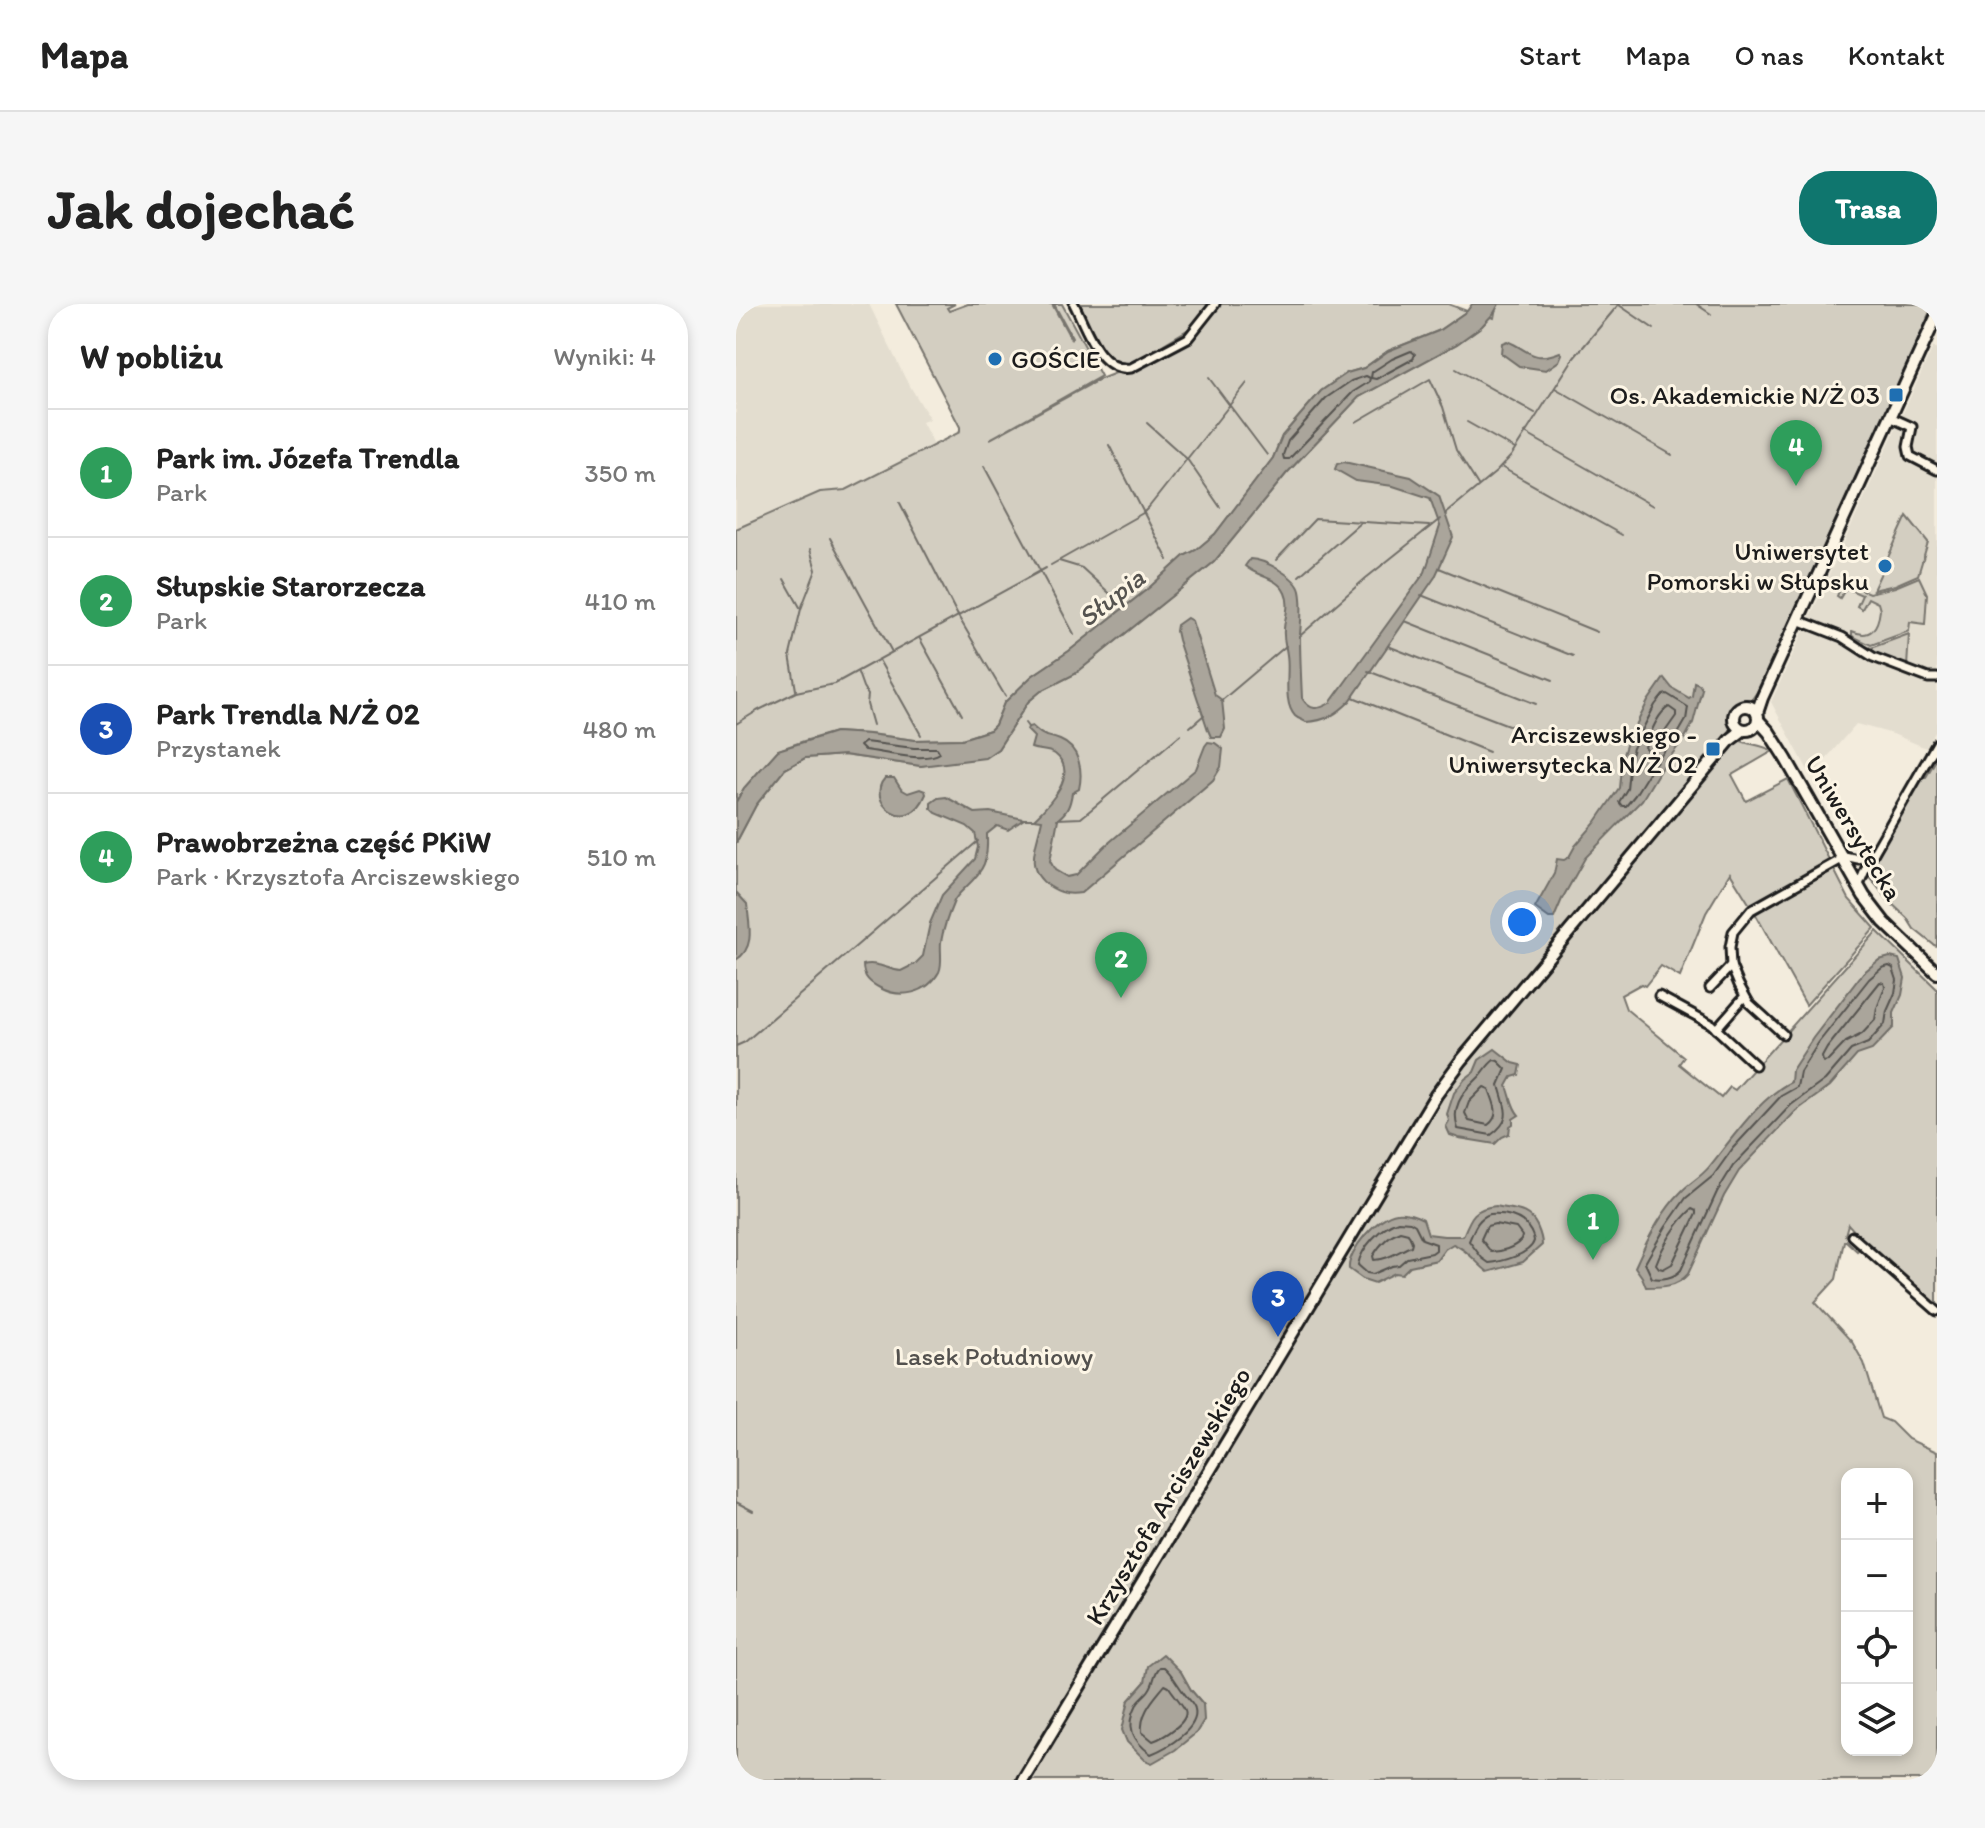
<!DOCTYPE html>
<html lang="pl">
<head>
<meta charset="utf-8">
<style>
	body { margin:0; font-family:Itim,sans-serif; background:#f6f6f6; color:#222 }
	.controls { position:absolute; right:24px; bottom:24px; display:grid; overflow:hidden; border-radius:16px; box-shadow:0 4px 12px #0003 }
	.controls button { width:72px; height:72px; display:grid; place-items:center; padding:0; border:0; border-bottom:2px solid #e0e0e0; background:#fff; color:#222; font:40px sans-serif }
	.you { position:absolute; left:786px; top:618px; width:28px; height:28px; margin:-20px; border:6px solid #fff; border-radius:50%; background:#1a73e8; box-shadow:0 0 0 12px #1a73e833 }
	.badge { display:grid; place-items:center; width:52px; height:52px; border-radius:50%; background:#0f766e; color:#fff; font-size:26px; font-weight:700 }
	.pin { position:absolute; translate:-50% -66px; filter:drop-shadow(0 2px 4px #0008) }
	.pin::after { content:''; position:absolute; top:42px; width:28px; height:24px; background:inherit; clip-path:polygon(0 0,100% 0,50% 100%) }
	.list { margin:0; padding:0; list-style:none }
	h2 { display:flex; justify-content:space-between; align-items:center; height:104px; margin:0; padding:0 32px; font-size:34px }
	h2 small { font-size:26px; font-weight:400; color:#767676 }
	.list li { display:grid; grid-template-columns:52px 1fr auto; gap:24px; align-items:center; box-sizing:border-box; height:128px; padding:0 32px; border-top:2px solid #e0e0e0 }
	.list b { display:block; font-size:30px; white-space:nowrap }
	.list p { margin:0; font-size:26px; white-space:nowrap; color:#767676 }
	.list em { font-size:26px; font-style:normal; color:#767676 }
	.icon { flex:none; width:44px; height:44px; fill:none; stroke:currentColor; stroke-width:2; stroke-linecap:round; stroke-linejoin:round }
	.map { position:relative; flex:none; width:1201px; height:1476px; overflow:hidden; border-radius:32px }
	header { display:flex; align-items:center; gap:48px; box-sizing:border-box; height:112px; padding:0 40px; background:#fff; border-bottom:2px solid #e0e0e0 }
	header strong { font-size:38px }
	nav { display:flex; gap:44px; margin-inline-start:auto; font-size:28px }
	.intro { display:flex; align-items:center; justify-content:space-between; box-sizing:border-box; height:192px; padding:0 48px }
	h1 { margin:0; font-size:56px }
	.button { padding:20px 36px; border-radius:32px; background:#0f766e; color:#fff; font-size:28px; font-weight:700 }
	main { display:flex; gap:48px; padding:0 48px }
	aside { flex:1; background:#fff; border-radius:32px; box-shadow:0 4px 12px #0003 }
	.map>svg:first-child { display:block }
	.built { fill:#e3ddcf }
	.green { fill:#d3cec1; stroke:#78756e; stroke-width:2; fill-rule:evenodd }
	.water { fill:#aaa59b; stroke:#716e68; stroke-width:2 }
	.lines { fill:none; stroke-linecap:round; stroke-linejoin:round }
	.shore { stroke:#55534f; stroke-width:2 }
	.stream { stroke:#716e68; stroke-width:2 }
	.street-casing { stroke:#1c1c1c; stroke-width:13 }
	.secondary-casing { stroke:#1c1c1c; stroke-width:16 }
	.street { stroke:#fcf5e5; stroke-width:7 }
	.secondary { stroke:#fcf5e5; stroke-width:10 }
	.poi-dot { fill:#1f6fb2; stroke:#fcf5e5; stroke-width:3 }
	.labels { text-anchor:middle; dominant-baseline:central; stroke-width:6; stroke-linejoin:round; paint-order:stroke }
	.poi-label { font-size:26px; fill:#1c1c1c; stroke:#fcf5e5; text-anchor:end }
	.street-label { font-size:26px; fill:#1c1c1c; stroke:#fcf5e5 }
	.park-label { font-size:26px; fill:#53514e; stroke:#fcf5e5 }
	.water-label { font-size:28px; font-style:italic; fill:#55534f; stroke:#fcf5e5 }
</style>
</head>
<body>
<header>
<strong>Mapa</strong>
<nav><a>Start</a><a>Mapa</a><a>O nas</a><a>Kontakt</a></nav>
</header>
<div class="intro"><h1>Jak dojechać</h1><a class="button">Trasa</a></div>
<main>
<aside>
<h2>W pobliżu<small>Wyniki: 4</small></h2>
<ul class="list">
<li><span class="badge" style="background:#2e9e5b">1</span><div><b>Park im. Józefa Trendla</b><p>Park</p></div><em>350 m</em></li>
<li><span class="badge" style="background:#2e9e5b">2</span><div><b>Słupskie Starorzecza</b><p>Park</p></div><em>410 m</em></li>
<li><span class="badge" style="background:#1a4fb4">3</span><div><b>Park Trendla N/Ż 02</b><p>Przystanek</p></div><em>480 m</em></li>
<li><span class="badge" style="background:#2e9e5b">4</span><div><b>Prawobrzeżna część PKiW</b><p>Park · Krzysztofa Arciszewskiego</p></div><em>510 m</em></li>
</ul>
</aside>
<div class="map">
<svg width="1201" height="1476" viewBox="0 0 1201 1476">
	<rect width="100%" height="100%" fill="#f3ecdd"/>
	<filter id="ink" filterUnits="userSpaceOnUse"><feTurbulence type="fractalNoise" baseFrequency=".0125" numOctaves="2"/><feDisplacementMap in="SourceGraphic" scale="16" xChannelSelector="R" yChannelSelector="G"/><feConvolveMatrix kernelMatrix="1 2 1 2 8 2 1 2 1" color-interpolation-filters="sRGB"/></filter>
	<g filter="url(#ink)">
		<g class="built">
			<path d="M0,0H133L169,74L194,115L186,118L198,141L110,186L84,188L0,225Z"/>
			<path d="M1197,43L1201,45V425L1190,444L1157,430L1120,420L1075,472L1035,398Z"/>
		</g>
		<g class="green">
			<path d="M160,0H219L211,4L213,7L232,0H316L335,35L336,33L318,0H326L365,72L254,135L362,76L440,45L461,20L396,59C386,62 379,60 371,54L342,0H474L460,19L477,0H712L731,7L702,27L652,47L628,64L611,69L585,87L546,132L537,154L479,230L460,246L448,252L414,283L333,347L296,372L268,399L259,421L254,426L226,435L179,436L133,430L99,428L68,437L42,446L8,484L0,498V225L84,188L110,186L224,128V123Z"/>
			<path d="M762,0H1192L1194,8L1191,14L1193,12L1021,388L992,429C1006,442 1021,438 1037,447L996,471L1010,497L1052,475L1113,595L1139,624L1070,701L1019,609L994,569L970,609L944,673L925,662L909,682L905,680L885,691L890,705L948,753L943,760L985,794L994,783L999,786L1141,627L1201,685V1003L1129,939L1112,920L1109,931L1123,942V945L1121,947L1110,937H1108L1100,975L1079,998L1116,1038L1128,1059L1145,1114L1155,1118L1172,1135L1201,1148V1476H0V539L20,501L49,465L69,454L108,451L185,462L262,445L292,398L305,387L339,370L478,258L550,170L623,93L721,40L746,22L754,13L758,14L760,3ZM1111,1170H1171V1446H1111ZM445,1368L455,1386L467,1400L393,1396L409,1378Z"/>
			<path d="M1171,212L1192,238L1182,271L1159,281L1137,286Z"/>
			<path d="M1183,273L1191,290L1189,320L1174,318L1173,327L1135,341L1116,332V327C1135,336 1142,323 1144,306L1142,299L1132,294L1126,305L1121,302L1126,291L1110,284L1104,294L1101,292L1107,278L1133,289L1159,283Z"/>
			<path d="M1173,330L1171,363L1137,351L1123,340L1135,344Z"/>
			<path d="M1201,454V642L1198,641L1178,625L1171,614L1152,596L1131,570L1186,472L1190,473Z"/>
		</g>
		<g class="water">
			<path d="M736,0H763L758,9L746,22L721,40L623,93L550,170L478,258L339,370L305,387L292,398L262,445L249,454L185,462L108,451L69,454L49,465L20,501L0,539V498L8,484L42,446L99,428L133,430L179,436L226,435L254,426L259,421L268,399L296,372L333,347L414,283L448,252L460,246L479,230L537,154L546,132L585,87L611,69L628,64L652,47L702,27L731,7Z"/>
			<path d="M771,37C795,47 796,59 824,48L826,50L823,57L810,66L783,62L765,49L766,39Z"/>
			<path d="M608,158L675,173L703,192L717,233L699,273L614,397C601,410 590,417 570,418C567,416 562,415 559,412C546,398 554,368 551,351C550,342 547,335 548,326C548,314 555,302 549,289C542,273 521,273 509,262L514,255C528,255 561,273 564,287C567,301 565,317 564,331C564,352 565,373 566,394C574,407 582,406 594,399L689,268L704,222L694,194L657,182L620,177L599,165L601,160Z"/>
			<path d="M451,314L456,317L479,391L486,396L489,425L485,433H475L472,426L442,336L440,327L441,321Z"/>
			<path d="M928,374L936,384L953,394L956,392L958,378L963,380L966,385L957,419L950,432L924,466L906,496L849,554L826,595L818,614H813L799,604L818,570L821,555L828,556L833,553L839,542L859,519L883,484L886,454L890,441L912,397Z"/>
			<path d="M296,422C310,435 309,430 324,436C344,444 347,467 343,485L336,489C334,501 332,507 322,515L314,557L319,566L331,573L340,571L369,542L460,465L469,442L472,438L479,439L487,445L485,463L477,476L345,589C332,591 324,589 313,582C287,565 301,541 306,516L298,515C313,501 344,469 319,450C311,445 303,447 295,444L298,433L291,426L292,423Z"/>
			<path d="M149,474H158L165,485L172,489L184,485L189,487L190,490C172,534 128,497 149,474Z"/>
			<path d="M210,493L239,509L254,508L288,515L272,526L261,522L251,530C252,557 249,565 230,583C225,588 221,591 218,597C213,609 207,625 205,638C204,648 207,660 203,668C191,690 165,695 144,684C134,679 127,673 127,661C141,657 152,666 165,667L179,660L187,652L194,619L206,591L239,555L242,543L239,529L231,522L200,509L195,504V499L202,494Z"/>
			<path d="M0,588L11,600C13,620 20,644 0,656Z"/>
			<path d="M1154,653L1163,655L1169,674L1166,691L1158,709V723L1136,746L1121,751L1094,782L1060,807L1003,867L988,892L952,970C941,983 926,983 910,983L906,973L899,963C910,938 926,907 945,888C953,879 965,873 973,863C995,836 1024,793 1055,778L1056,766L1077,734L1127,669L1143,656Z"/>
			<path d="M759,745L777,759L785,761L783,771L776,773L771,782C775,792 776,804 783,811L777,815V820L774,822L773,830L766,833L759,840L723,834L714,831L710,822L713,817L711,810L718,789L729,775L738,768L743,756Z"/>
			<path d="M760,902C777,906 792,904 801,922C804,929 806,933 806,941L787,958L752,968C740,959 731,945 717,940L709,945L701,956L674,962L666,970L659,969L639,979L627,975L613,965C611,947 642,911 661,909C670,908 679,911 687,915L692,930L708,932H727C735,912 738,904 760,902Z"/>
			<path d="M427,1350L445,1368L455,1386L467,1400L468,1416L460,1429L439,1446L416,1459L409,1456L391,1438L386,1426L393,1396L409,1378L412,1362Z"/>
		</g>
		<g class="lines">
			<g class="shore">
				<path d="M675,47L679,50L677,55L640,75L635,74L636,68L656,55Z"/>
				<path d="M630,72L634,74L633,78L617,88L553,155H548L547,151L552,137L590,94L615,77Z"/>
				<path d="M931,390L952,403L950,416L943,428L917,462L899,491L890,502H886L883,498L891,485L894,455L897,444L919,401L927,391Z"/>
				<path d="M933,403L940,408V412L916,446L911,447L909,443C914,431 922,408 933,403Z"/>
				<path d="M129,438L178,444H201L204,449C189,459 147,448 128,446L124,442Z"/>
				<path d="M1153,662L1157,664L1161,676L1159,689L1151,707L1149,720L1132,739L1115,746L1089,776L1055,801L997,862L981,888L945,966C938,974 926,976 916,974L909,959L929,924L950,894L977,872L997,844L1045,792L1061,783L1064,768L1083,738L1133,675L1146,664Z"/>
				<path d="M1144,678L1148,679L1149,683L1141,704L1139,716L1126,730L1110,738L1092,757L1087,758L1086,753L1091,744Z"/>
				<path d="M758,756L762,757L770,765L763,781C769,805 778,814 755,831L722,825C715,804 725,790 741,775C748,769 750,762 758,756Z"/>
				<path d="M748,783L753,785C757,798 766,811 752,821L733,817L729,809L733,798Z"/>
				<path d="M956,905L960,907V910L936,960L927,965L923,964L920,960C927,941 941,918 956,905Z"/>
				<path d="M754,910C768,909 786,912 793,925C795,927 798,935 798,937C794,951 764,958 753,959L746,954L733,937C738,926 741,914 754,910Z"/>
				<path d="M662,917L674,918L679,921L686,935L700,940V946L696,949L671,954L663,961L656,962L637,970L631,969L622,961C625,944 645,922 662,917Z"/>
				<path d="M759,920L780,924L786,932L785,936C778,944 765,948 755,948L745,935L751,922Z"/>
				<path d="M664,927L672,929L676,938L675,942C663,947 651,956 638,956L637,952C643,942 653,931 664,927Z"/>
				<path d="M424,1363H428C437,1371 441,1380 448,1389C452,1395 458,1399 459,1405C464,1425 430,1444 415,1450C397,1437 389,1423 401,1400C403,1395 410,1391 413,1386C419,1378 417,1370 424,1363Z"/>
				<path d="M429,1381L433,1383C436,1388 447,1401 449,1406C454,1418 426,1434 417,1437L406,1428C404,1408 418,1395 429,1381Z"/>
			</g>
			<g class="stream">
				<path d="M960,0L975,10"/>
				<path d="M883,1L918,25"/>
				<path d="M720,65L799,109"/>
				<path d="M473,74L531,151"/>
				<path d="M819,84L936,151"/>
				<path d="M620,118L694,75L707,103L720,146L742,181"/>
				<path d="M731,118L779,145"/>
				<path d="M411,119L451,155L484,203"/>
				<path d="M789,129L917,202"/>
				<path d="M373,141L432,256"/>
				<path d="M248,162L338,330"/>
				<path d="M765,163L886,231"/>
				<path d="M164,199L222,312L269,392"/>
				<path d="M709,210L760,168L775,152L837,55L883,0"/>
				<path d="M94,234L156,348"/>
				<path d="M540,256L579,215L693,222"/>
				<path d="M323,257L346,264L383,298"/>
				<path d="M315,261L407,209L413,203L511,79"/>
				<path d="M703,264L861,328"/>
				<path d="M563,272L625,218"/>
				<path d="M48,275L65,305"/>
				<path d="M685,291L837,352"/>
				<path d="M669,317L817,376"/>
				<path d="M565,331L630,274L704,215"/>
				<path d="M184,335L226,411"/>
				<path d="M652,342L800,400"/>
				<path d="M143,356L185,431"/>
				<path d="M632,367L780,424"/>
				<path d="M122,369L127,383L132,391L131,400L137,421"/>
				<path d="M60,386L54,351L65,305L80,266L74,245"/>
				<path d="M617,393L753,448"/>
				<path d="M485,397L550,342"/>
				<path d="M289,419L292,423"/>
				<path d="M0,420L21,407L60,388L98,380L310,264"/>
				<path d="M454,423L468,411"/>
				<path d="M285,515H299"/>
				<path d="M321,515L345,514L445,430"/>
				<path d="M0,742L9,738L242,537"/>
				<path d="M0,1198L17,1207"/>
			</g>
			<g class="street-casing">
				<g id="street">
					<path d="M338,0C350,23 363,69 395,64L452,34L479,0"/>
					<path d="M1154,113L1176,123L1172,143L1174,152L1201,166"/>
					<path d="M1062,316L1106,333L1137,353L1192,374H1201"/>
					<path d="M1104,551L1122,555L1138,548"/>
					<path d="M1122,583L1132,559L1201,439"/>
					<path d="M974,684L995,662"/>
					<path d="M923,692L975,720L1019,761"/>
					<path d="M980,725L1008,693"/>
					<path d="M1047,730L1013,699L1003,681L995,662L994,643L997,628L1015,606L1106,555"/>
					<path d="M1116,932L1201,1007"/>
				</g>
			</g>
			<g class="secondary-casing">
				<g id="secondary">
					<circle cx="1010" cy="414" r="12"/>
					<path d="M1021,409L1026,394L1201,11"/>
					<path d="M1022,416L1033,428L1050,455L1128,592L1148,618L1201,669"/>
					<path d="M287,1476L700,791L725,757L994,436L1007,426"/>
				</g>
			</g>
			<use href="#street" class="street"/>
			<use href="#secondary" class="secondary"/>
		</g>
	</g>
	<g class="poi-dot">
		<circle cx="259" cy="55" r="8"/>
		<rect x="1152" y="83" width="16" height="16" rx="4"/>
		<circle cx="1149" cy="262" r="8"/>
		<rect x="969" y="437" width="16" height="16" rx="4"/>
	</g>
	<g class="labels">
		<g class="poi-label">
			<text x="275" y="55" text-anchor="start">GOŚCIE</text>
			<text x="1144" y="91">Os. Akademickie N/Ż 03</text>
			<text x="1133" y="247">Uniwersytet<tspan x="1133" dy="30">Pomorski w Słupsku</tspan></text>
			<text x="961" y="430">Arciszewskiego -<tspan x="961" dy="30">Uniwersytecka N/Ż 02</tspan></text>
		</g>
		<g class="street-label">
			<text transform="translate(1118 524) rotate(59)">Uniwersytecka</text>
			<text transform="translate(432 1192) rotate(-59)">Krzysztofa Arciszewskiego</text>
		</g>
		<g class="park-label">
			<text x="258" y="1052">Lasek Południowy</text>
		</g>
		<g class="water-label">
			<text transform="translate(375 293) rotate(-38)">Słupia</text>
		</g>
	</g>
</svg>
<div class="controls">
<button>+</button>
<button>−</button>
<button><svg class="icon" aria-label="locate" viewBox="0 0 24 24"><circle cx="12" cy="12" r="6"/><path d="M12 2v4M12 18v4M2 12h4M18 12h4"/></svg></button>
<button><svg class="icon" aria-label="layers" viewBox="0 0 24 24"><path d="M12 4l9 5-9 5-9-5zM3 14l9 5 9-5"/></svg></button>
</div>
<div class="you"></div>
<div class="pin badge" style="left:857px;top:956px;background:#2e9e5b">1</div>
<div class="pin badge" style="left:385px;top:694px;background:#2e9e5b">2</div>
<div class="pin badge" style="left:542px;top:1033px;background:#1a4fb4">3</div>
<div class="pin badge" style="left:1060px;top:182px;background:#2e9e5b">4</div>
</div>
</main>
</body>
</html>
